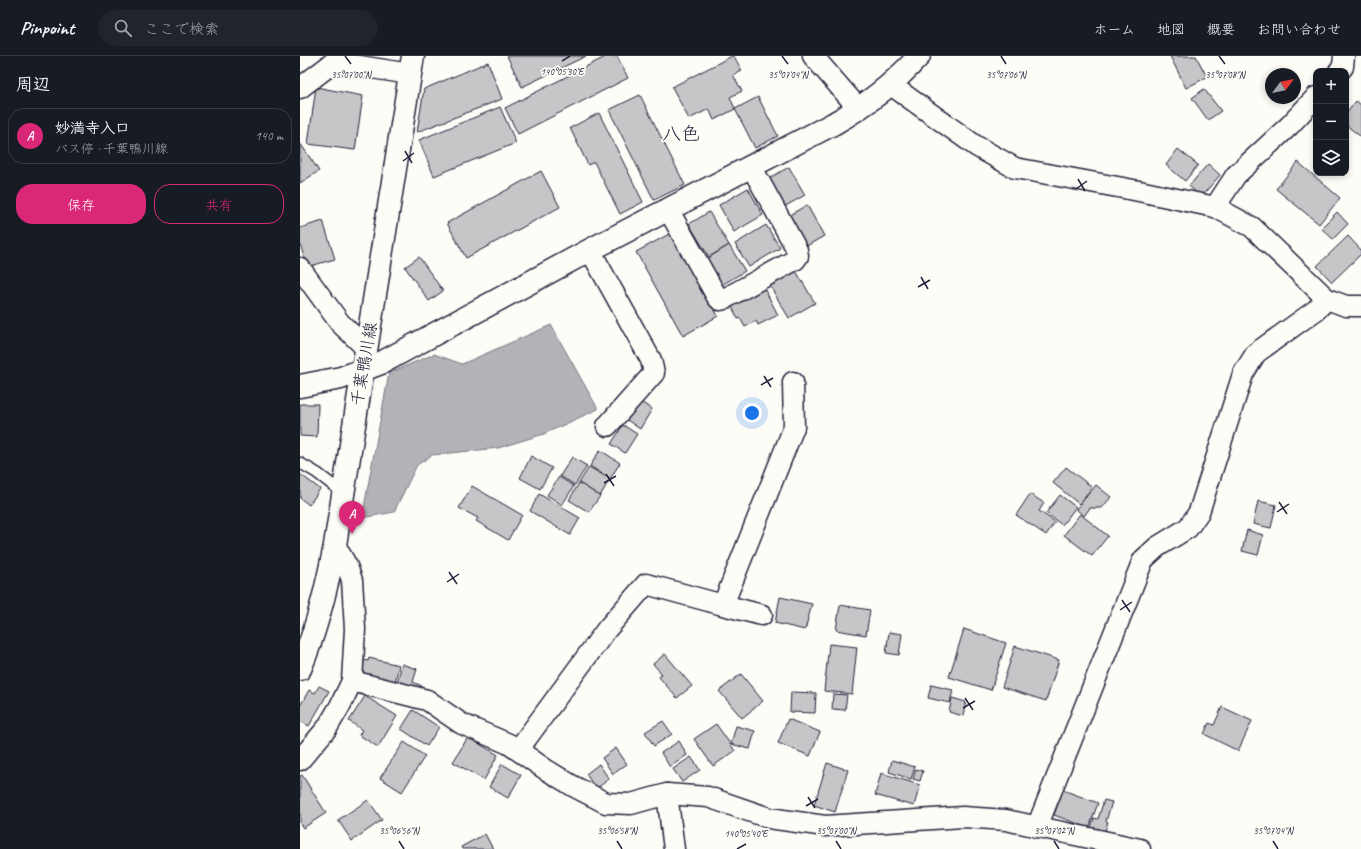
<!DOCTYPE html>
<html lang="ja">
<head>
<meta charset="utf-8">
<style>
	body { margin:0; font-family:Caveat,"Klee One",sans-serif; background:#20242c; color:#f1f3f6 }
	.controls { position:absolute; right:12px; top:12px; display:grid; overflow:hidden; border-radius:8px; box-shadow:0 2px 6px #0003 }
	.controls button { width:36px; height:36px; display:grid; place-items:center; padding:0; border:0; border-bottom:1px solid #363941; background:#171b24; color:#f1f3f6; font:20px sans-serif }
	.compass { position:absolute; left:965px; top:12px; width:36px; height:36px; border-radius:50%; background:#171b24; box-shadow:0 2px 6px #0003; rotate:58deg }
	.you { position:absolute; left:452px; top:357px; width:14px; height:14px; margin:-10px; border:3px solid #fff; border-radius:50%; background:#1a73e8; box-shadow:0 0 0 6px #1a73e833 }
	.badge { display:grid; place-items:center; width:26px; height:26px; border-radius:50%; background:#db2777; color:#fff; font-size:13px; font-weight:700 }
	.pin { position:absolute; translate:-50% -33px; filter:drop-shadow(0 1px 2px #0008) }
	.pin::after { content:''; position:absolute; top:21px; width:14px; height:12px; background:inherit; clip-path:polygon(0 0,100% 0,50% 100%) }
	.list { margin:0; padding:0; list-style:none }
	h2 { display:flex; justify-content:space-between; align-items:center; height:52px; margin:0; padding:0 16px; font-size:17px }
	h2 small { font-size:13px; font-weight:400; color:#9ea1a6 }
	.list li { display:grid; grid-template-columns:26px 1fr auto; gap:12px; align-items:center; box-sizing:border-box; height:56px; margin:0 8px 8px; padding:0 8px; border:1px solid #363941; border-radius:16px }
	.list b { display:block; font-size:15px; white-space:nowrap }
	.list p { margin:0; font-size:13px; white-space:nowrap; color:#9ea1a6 }
	.list em { font-size:13px; font-style:normal; color:#9ea1a6 }
	.actions { display:flex; gap:8px; padding:12px 16px }
	.actions a { flex:1; padding:9px 0; border:1px solid #db2777; border-radius:16px; text-align:center; font-size:14px; color:#db2777 }
	.actions .main { background:#db2777; color:#fff }
	.icon { flex:none; width:22px; height:22px; fill:none; stroke:currentColor; stroke-width:2; stroke-linecap:round; stroke-linejoin:round }
	.map { position:relative; flex:none; width:1061px; height:793px; overflow:hidden }
	header { display:flex; align-items:center; gap:24px; box-sizing:border-box; height:56px; padding:0 20px; background:#171b24; border-bottom:1px solid #363941 }
	header strong { font-size:19px }
	nav { display:flex; gap:22px; margin-inline-start:auto; font-size:14px }
	.search { width:280px; height:36px; background:#20242c; display:flex; align-items:center; gap:10px; box-sizing:border-box; padding:0 14px; border-radius:22px; color:#9ea1a6; font-size:15px }
	main { display:flex }
	aside { flex:1; background:#171b24 }
	.map>svg:first-child { display:block }
	.water { fill:#b2b2b7; stroke:#787885 }
	.building { fill:#c6c6c8; stroke:#22223b }
	.lines { fill:none; stroke-linecap:round; stroke-linejoin:round }
	.service-casing { stroke:#22223b; stroke-width:13 }
	.minor-casing { stroke:#22223b; stroke-width:23 }
	.tertiary-casing { stroke:#22223b; stroke-width:25 }
	.primary-casing { stroke:#22223b; stroke-width:25 }
	.service { stroke:#fdfcf7; stroke-width:10 }
	.minor { stroke:#fdfcf7; stroke-width:20 }
	.tertiary { stroke:#fdfcf7; stroke-width:22 }
	.primary { stroke:#fdfcf7; stroke-width:22 }
	.ticks { fill:none; stroke:#22223b; stroke-width:1.5 }
	.labels { text-anchor:middle; dominant-baseline:central; stroke-width:3.5; stroke-linejoin:round; paint-order:stroke }
	.street-label { font-size:17px; fill:#22223b; stroke:#fdfcf7 }
	.quarter-label { font-size:19px; fill:#22223b; stroke:#fdfcf7 }
	.ticks-label { font-size:10px; text-anchor:middle; fill:#22223b; stroke:#fdfcf7; stroke-width:3.5; stroke-linejoin:round; paint-order:stroke }
</style>
</head>
<body>
<header>
<strong>Pinpoint</strong>
<div class="search"><svg class="icon" aria-label="search" viewBox="0 0 24 24"><circle cx="10" cy="10" r="6"/><path d="M15 15l6 6"/></svg>ここで検索</div>
<nav><a>ホーム</a><a>地図</a><a>概要</a><a>お問い合わせ</a></nav>
</header>
<main>
<aside>
<h2>周辺<small></small></h2>
<ul class="list">
<li><span class="badge">A</span><div><b>妙満寺入口</b><p>バス停 · 千葉鴨川線</p></div><em>140 m</em></li>
</ul>
<div class="actions"><a class="main">保存</a><a>共有</a></div>
</aside>
<div class="map">
<svg width="1061" height="793" viewBox="0 0 1061 793">
	<rect width="100%" height="100%" fill="#fdfcf7"/>
	<filter id="ink" filterUnits="userSpaceOnUse"><feTurbulence type="fractalNoise" baseFrequency=".025" numOctaves="2"/><feDisplacementMap in="SourceGraphic" scale="8" xChannelSelector="R" yChannelSelector="G"/><feConvolveMatrix kernelMatrix="1 2 1 2 8 2 1 2 1" color-interpolation-filters="sRGB"/></filter>
	<g filter="url(#ink)">
		<path class="water" d="M251,269L298,353L244,378L198,392L132,399L117,409L94,456L62,462L89,317L134,298L162,308Z"/>
		<g class="building">
			<path d="M207,0H286L222,31Z"/>
			<path d="M307,0H317L328,22L218,78L205,52Z"/>
			<path d="M432,0H434L442,15L433,19L442,35L430,41L435,53L414,64L409,53L389,63L372,31Z"/>
			<path d="M870,0H896L907,21L886,32Z"/>
			<path d="M188,6L202,43L117,76L124,33Z"/>
			<path d="M16,31L63,40L55,94L8,88Z"/>
			<path d="M904,33L921,55L908,64L892,42Z"/>
			<path d="M340,39L385,129L354,144L309,54Z"/>
			<path d="M458,41L478,80L455,92L435,53Z"/>
			<path d="M1056,45L1061,49V81L1046,69V58Z"/>
			<path d="M200,51L216,87L134,120L119,84Z"/>
			<path d="M299,57L343,146L320,158L294,106L288,109L270,72Z"/>
			<path d="M0,87L19,115L0,127Z"/>
			<path d="M878,93L898,109L885,125L866,109Z"/>
			<path d="M998,106L1040,142L1019,168L976,133Z"/>
			<path d="M908,108L920,119L901,141L889,130Z"/>
			<path d="M489,111L505,139L482,152L466,124Z"/>
			<path d="M241,115L260,151L166,202L147,167Z"/>
			<path d="M448,132L463,159L434,176L419,149Z"/>
			<path d="M507,149L524,180L503,192L486,161Z"/>
			<path d="M409,156L429,189L409,201L389,168Z"/>
			<path d="M1037,156L1048,168L1033,183L1021,172Z"/>
			<path d="M23,165L35,203L7,211L0,188V172Z"/>
			<path d="M466,169L480,192L449,211L435,188Z"/>
			<path d="M371,177L418,260L383,280L336,196Z"/>
			<path d="M1048,180L1061,194V198L1032,226L1017,210Z"/>
			<path d="M429,189L445,215L420,230L405,204Z"/>
			<path d="M119,201L143,235L129,245L105,211Z"/>
			<path d="M496,215L515,247L489,262L470,230Z"/>
			<path d="M463,230L478,259L458,269L456,265L445,271L440,262L438,263L430,247Z"/>
			<path d="M339,345L352,353L340,373L327,364Z"/>
			<path d="M0,348H18L17,381L0,380Z"/>
			<path d="M323,369L337,378L325,397L311,388Z"/>
			<path d="M300,394L320,407L310,423L290,410Z"/>
			<path d="M231,400L252,412L240,433L220,422Z"/>
			<path d="M272,401L287,410L275,429L260,420Z"/>
			<path d="M289,411L310,423L300,440L279,427Z"/>
			<path d="M766,411L792,431L779,448L753,427Z"/>
			<path d="M0,418L20,433L9,449L0,442Z"/>
			<path d="M259,421L274,430L262,449L247,439Z"/>
			<path d="M279,427L300,440L289,456L269,444Z"/>
			<path d="M796,429L811,441L802,452H790L784,460L776,453Z"/>
			<path d="M172,430L222,459L208,484L176,465L178,462L159,452Z"/>
			<path d="M239,438L280,462L270,479L230,455Z"/>
			<path d="M730,438L744,447L739,455L755,466L746,479L716,459Z"/>
			<path d="M760,439L776,451L762,469L746,457Z"/>
			<path d="M958,445L976,449L971,472L953,468Z"/>
			<path d="M780,458L808,480L792,500L764,479Z"/>
			<path d="M947,474L963,479L958,499L942,495Z"/>
			<path d="M480,541L512,548L505,574L475,567Z"/>
			<path d="M540,549L570,554L566,579L536,574Z"/>
			<path d="M664,573L706,587L691,634L649,621Z"/>
			<path d="M589,576L602,578L599,599L586,597Z"/>
			<path d="M529,588L557,591L552,638L524,635Z"/>
			<path d="M715,590L759,604L746,645L702,631Z"/>
			<path d="M365,598L392,630L377,642L359,621L362,618L353,608Z"/>
			<path d="M69,602L99,609L94,630L65,623L66,618L57,616L60,603L68,605Z"/>
			<path d="M102,608L117,613L113,626L122,630L119,637L96,630Z"/>
			<path d="M441,618L463,645L442,662L419,635Z"/>
			<path d="M631,629L653,634L650,647L628,642Z"/>
			<path d="M19,630L29,635L9,670L0,665V650L9,634L15,637Z"/>
			<path d="M491,636L516,637L515,657L490,656Z"/>
			<path d="M533,638L547,639L545,654L532,653Z"/>
			<path d="M65,640L97,660L78,691L59,679L62,674L49,665Z"/>
			<path d="M652,642L666,646L663,660L649,656Z"/>
			<path d="M922,651L952,665L938,695L904,678L909,667L914,669Z"/>
			<path d="M113,654L139,671L127,690L101,673Z"/>
			<path d="M488,663L520,676L510,700L478,687Z"/>
			<path d="M363,665L372,678L354,690L345,676Z"/>
			<path d="M416,668L435,695L413,710L394,683Z"/>
			<path d="M436,670L455,675L450,693L431,688Z"/>
			<path d="M168,681L198,699L184,724L153,706Z"/>
			<path d="M379,685L387,699L370,711L361,697Z"/>
			<path d="M104,686L125,700L102,736L80,722Z"/>
			<path d="M316,692L327,708L313,718L302,702Z"/>
			<path d="M391,701L400,714L382,726L373,713Z"/>
			<path d="M592,704L615,711L611,723L589,716Z"/>
			<path d="M527,707L548,714L535,756L514,749Z"/>
			<path d="M202,708L221,719L208,742L189,731Z"/>
			<path d="M299,708L309,723L296,733L286,718Z"/>
			<path d="M616,713L623,715L620,725L613,723Z"/>
			<path d="M581,717L620,729L614,750L575,739Z"/>
			<path d="M2,719L26,757L3,772L0,767V720Z"/>
			<path d="M763,734L798,747L789,772L754,759Z"/>
			<path d="M68,744L82,764L52,785L38,764Z"/>
			<path d="M804,744L812,746L806,765L808,766L805,775L791,771L794,762L798,763Z"/>
			<path d="M185,778L193,793H162L161,791Z"/>
		</g>
		<g class="lines">
			<g class="service-casing">
				<path id="service" d="M0,407L17,417L43,437"/>
			</g>
			<g class="minor-casing">
				<g id="minor">
					<path d="M513,0L559,53"/>
					<path d="M1039,15L1043,11L1044,0"/>
					<path d="M591,29L676,90L715,112L839,135L915,151L952,171L1027,243L1046,250H1061"/>
					<path d="M0,32L34,6L110,18"/>
					<path d="M915,151L936,119L989,70L1016,41"/>
					<path d="M368,153L417,241L420,244L424,243L495,204L498,200L497,194L451,110"/>
					<path d="M290,194L351,304L354,317L307,370"/>
					<path d="M0,212L40,267L67,293"/>
					<path d="M423,549L462,559"/>
					<path d="M52,625L127,644L162,668L209,688L245,713L273,730L306,747L331,748L367,738L408,741L469,762L525,770L663,761L706,764L840,793"/>
					<path d="M218,694L307,573L346,528L423,549L494,371L493,326"/>
					<path d="M0,704L27,672L40,650L52,625L55,573L52,524L47,510L35,489"/>
					<path d="M367,738L374,793"/>
					<path d="M737,771L843,504L857,491L888,472L899,456L943,318L956,297L1016,254L1027,243"/>
				</g>
			</g>
			<g class="tertiary-casing">
				<path id="tertiary" d="M0,330L41,322L81,307L290,194L533,68C567,49 593,29 619,0"/>
			</g>
			<g class="primary-casing">
				<path id="primary" d="M0,613C17,573 27,531 35,489L113,0"/>
			</g>
			<use href="#service" class="service"/>
			<use href="#minor" class="minor"/>
			<use href="#tertiary" class="tertiary"/>
			<use href="#primary" class="primary"/>
		</g>
	</g>
	<path class="ticks" d="M45,0L51,8M482,0L488,8M701,0L706,8M919,0L925,8M262,5L270,0M105,95L112,107M103,105L114,97M778,123L785,135M776,133L787,125M621,221L628,233M618,231L630,224M464,320L471,331M461,329L473,322M306,418L314,430M304,427L316,420M979,446L987,458M977,456L989,448M149,516L157,528M147,526L159,518M822,544L830,556M820,554L832,546M665,642L673,654M663,652L675,645M508,741L515,752M506,750L518,743M99,785L104,793M317,785L322,793M536,785L541,793M754,785L759,793M973,785L978,793M437,793L446,788"/>
	<g class="labels">
		<g class="street-label">
			<text transform="translate(64 308) rotate(-80)">千葉鴨川線</text>
		</g>
		<g class="quarter-label">
			<text x="381" y="78">八色</text>
		</g>
	</g>
	<g class="ticks-label">
		<text x="262" y="19">140°05'30"E</text>
		<text x="51" y="22">35°07'00"N</text>
		<text x="488" y="22">35°07'04"N</text>
		<text x="706" y="22">35°07'06"N</text>
		<text x="925" y="22">35°07'08"N</text>
		<text x="99" y="778">35°06'56"N</text>
		<text x="317" y="778">35°06'58"N</text>
		<text x="536" y="778">35°07'00"N</text>
		<text x="754" y="778">35°07'02"N</text>
		<text x="973" y="778">35°07'04"N</text>
		<text x="446" y="781">140°05'40"E</text>
	</g>
</svg>
<div class="controls">
<button>+</button>
<button>−</button>
<button><svg class="icon" aria-label="layers" viewBox="0 0 24 24"><path d="M12 4l9 5-9 5-9-5zM3 14l9 5 9-5"/></svg></button>
</div>
<svg class="compass" viewBox="-18 -18 36 36"><path d="M0-13l5 13h-10z" fill="#e53935"/><path d="M0 13l5-13h-10z" fill="#9ea1a6"/></svg>
<div class="you"></div>
<div class="pin badge" style="left:52px;top:478px">A</div>
</div>
</main>
</body>
</html>
